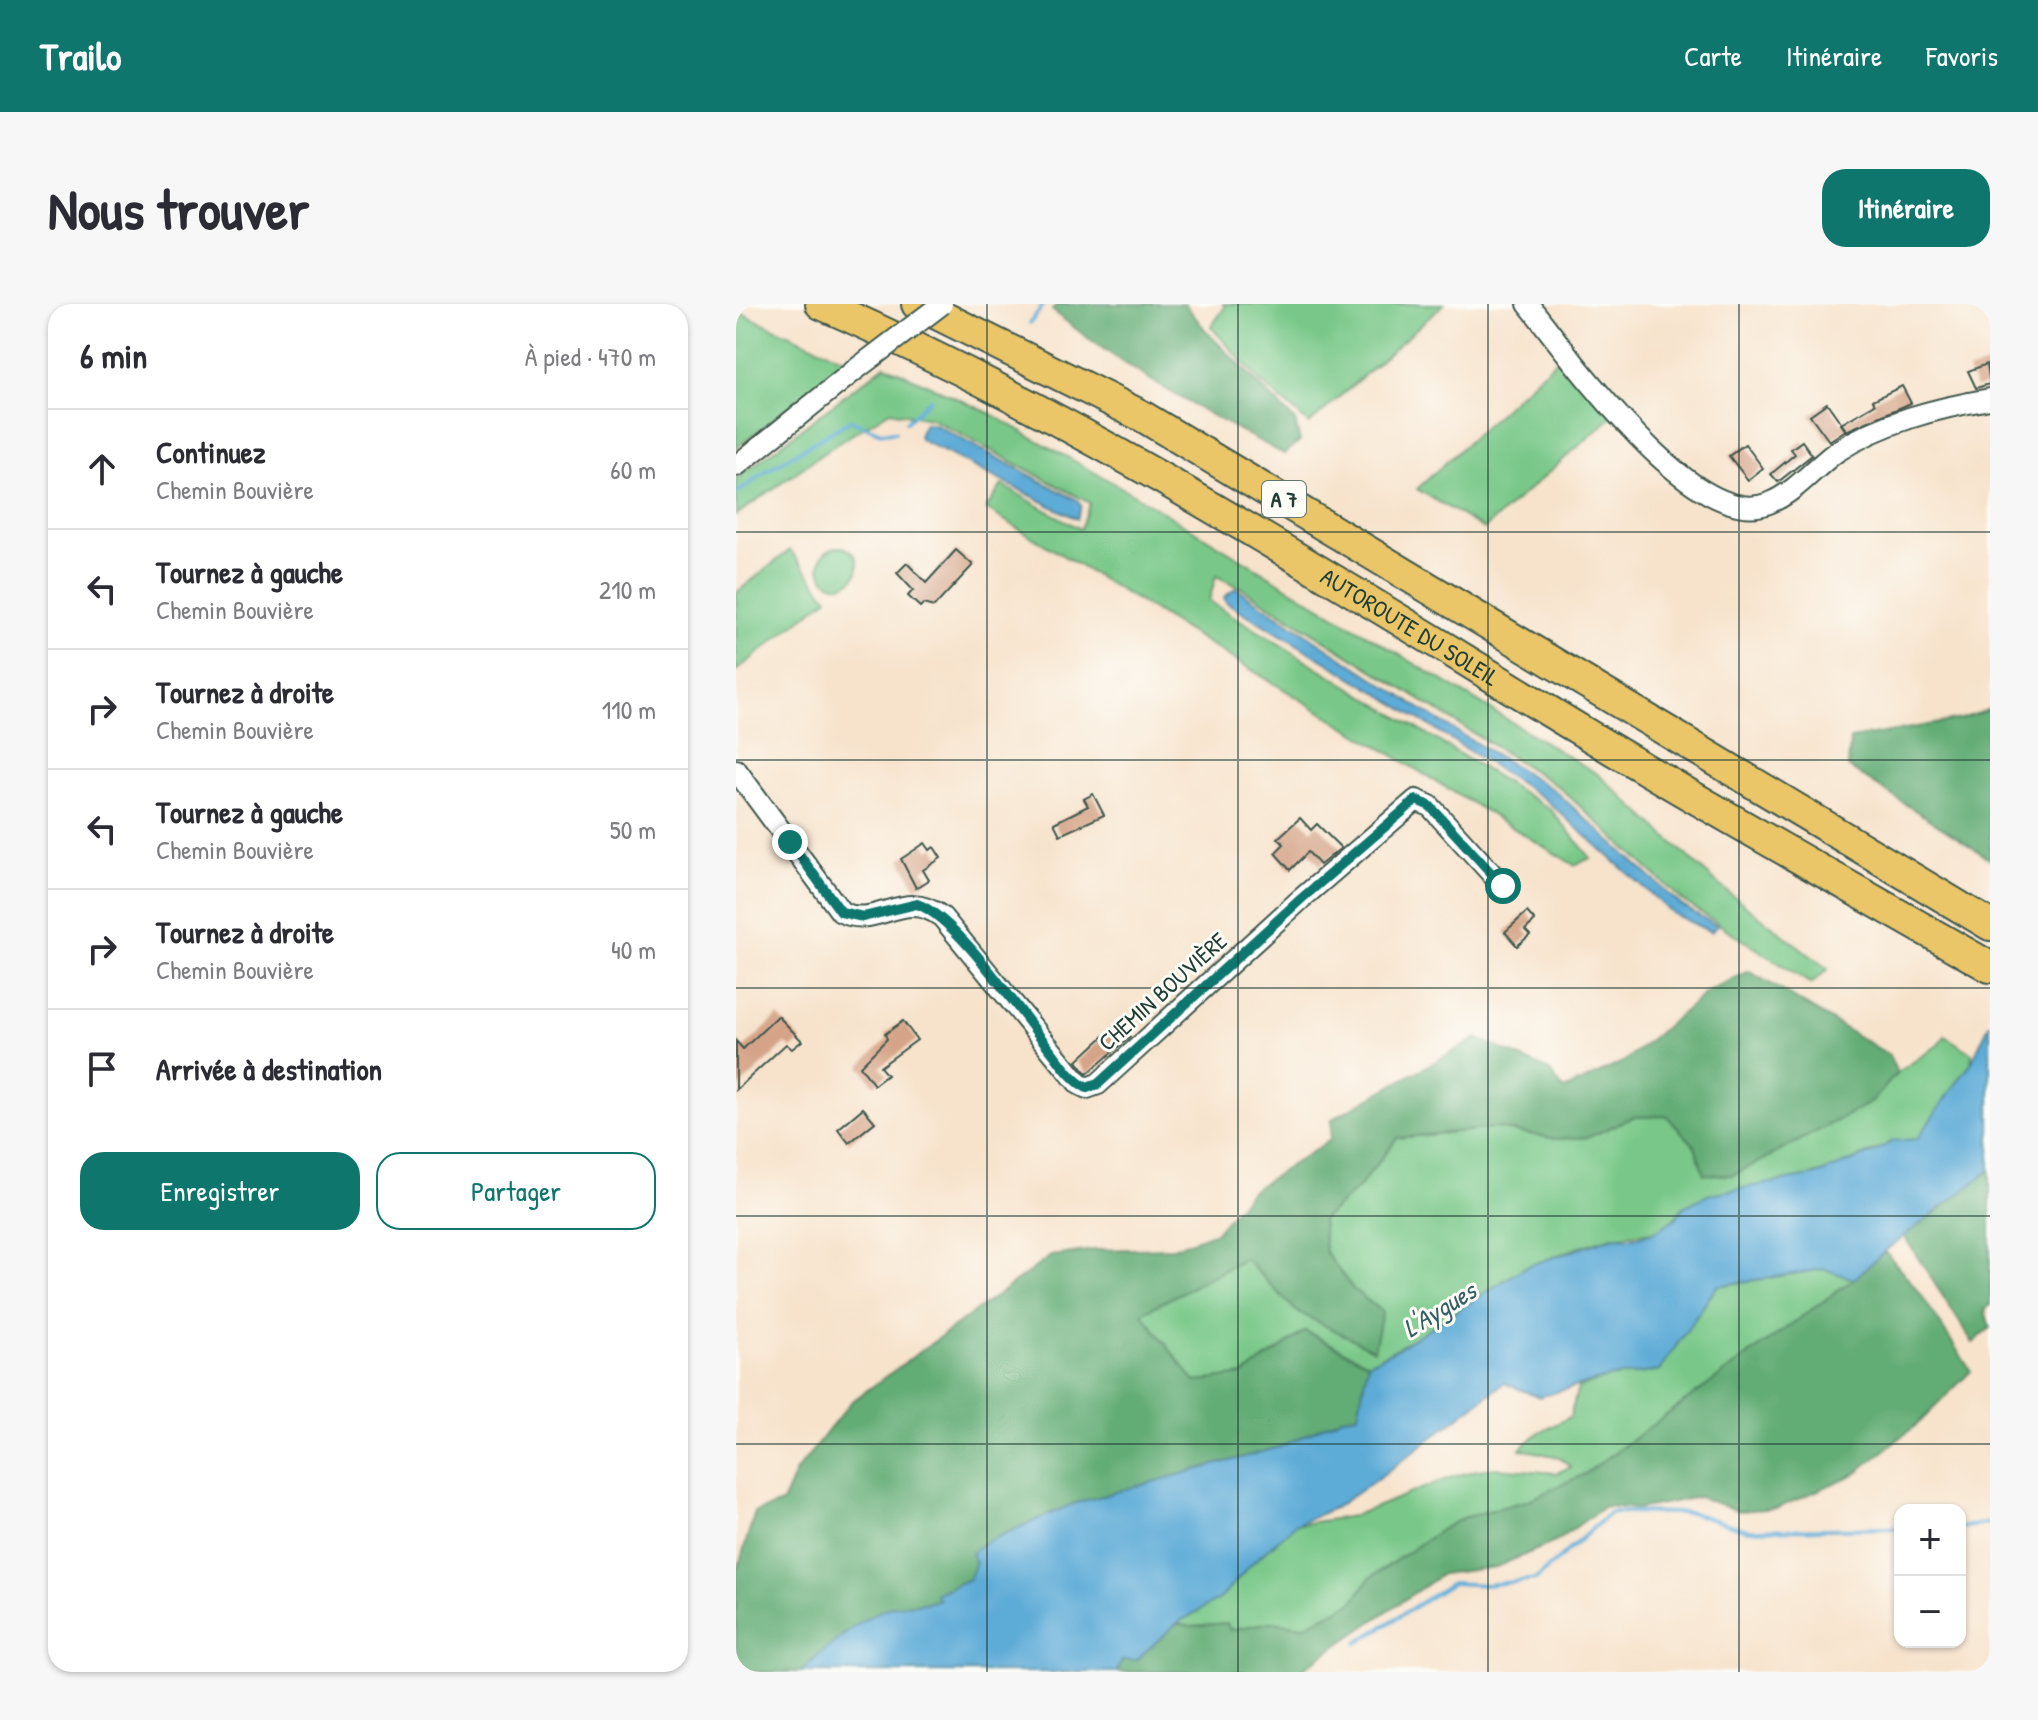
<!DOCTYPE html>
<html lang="fr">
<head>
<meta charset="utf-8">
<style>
	body { margin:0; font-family:"Patrick Hand",sans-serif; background:#f7f7f7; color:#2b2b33 }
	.controls { position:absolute; right:24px; bottom:24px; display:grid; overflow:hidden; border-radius:16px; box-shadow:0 2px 6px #0004 }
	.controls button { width:72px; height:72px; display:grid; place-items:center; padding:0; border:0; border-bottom:2px solid #e1e1e2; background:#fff; color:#2b2b33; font:40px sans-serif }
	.stop { position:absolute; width:24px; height:24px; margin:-18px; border:6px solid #0f766e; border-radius:50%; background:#fff }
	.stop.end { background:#0f766e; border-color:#fff; box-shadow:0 2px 8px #0008 }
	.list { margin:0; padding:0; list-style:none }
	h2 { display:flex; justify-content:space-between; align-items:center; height:104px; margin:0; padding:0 32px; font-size:34px }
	h2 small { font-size:26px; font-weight:400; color:#7c7c81 }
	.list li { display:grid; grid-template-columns:52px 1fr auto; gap:24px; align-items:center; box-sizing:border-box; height:120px; padding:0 32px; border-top:2px solid #e1e1e2 }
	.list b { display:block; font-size:30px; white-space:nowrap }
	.list p { margin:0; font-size:26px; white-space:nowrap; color:#7c7c81 }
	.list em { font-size:26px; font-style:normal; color:#7c7c81 }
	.actions { display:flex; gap:16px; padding:24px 32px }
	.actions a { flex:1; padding:18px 0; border:2px solid #0f766e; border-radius:24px; text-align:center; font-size:28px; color:#0f766e }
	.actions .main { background:#0f766e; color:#fff }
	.icon { flex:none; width:44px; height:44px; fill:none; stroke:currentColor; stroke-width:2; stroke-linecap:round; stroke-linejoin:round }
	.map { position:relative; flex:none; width:1254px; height:1368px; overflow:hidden; border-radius:24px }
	header { display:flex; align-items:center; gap:48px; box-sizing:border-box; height:112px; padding:0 40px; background:#0f766e; color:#fff }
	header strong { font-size:38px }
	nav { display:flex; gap:44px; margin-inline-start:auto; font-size:28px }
	.intro { display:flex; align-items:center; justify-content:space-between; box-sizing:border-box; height:192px; padding:0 48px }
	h1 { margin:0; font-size:56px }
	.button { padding:20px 36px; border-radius:24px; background:#0f766e; color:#fff; font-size:28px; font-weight:700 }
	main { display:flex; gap:48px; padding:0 48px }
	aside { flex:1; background:#fff; border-radius:24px; box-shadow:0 2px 6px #0004 }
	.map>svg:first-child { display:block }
	.green { fill:#79c889; stroke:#4c825e; stroke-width:2 }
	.forest { fill:#62ac75; stroke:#407454; stroke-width:2 }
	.water { fill:#5dabd7; stroke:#3e7486; stroke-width:2 }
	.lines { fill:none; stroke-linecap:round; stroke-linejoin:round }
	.stream { stroke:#5dabd7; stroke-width:4 }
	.building { fill:#d5a488 }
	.minor-casing { stroke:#3f564b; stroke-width:24 }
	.highway-casing { stroke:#3f564b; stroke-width:34 }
	.minor { stroke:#fff; stroke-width:20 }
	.highway { stroke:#eac669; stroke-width:30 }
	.minor-bridge-casing { stroke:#3f564b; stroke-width:24; stroke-linecap:butt }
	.minor-bridge { stroke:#fff; stroke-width:20 }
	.route { stroke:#0f766e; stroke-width:10 }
	.grid { fill:none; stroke:#1f3d34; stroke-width:2; stroke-opacity:0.55 }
	.labels { text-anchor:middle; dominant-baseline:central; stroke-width:6; stroke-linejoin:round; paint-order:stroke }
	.shield { fill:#fdfcf7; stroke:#62766e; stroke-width:2 }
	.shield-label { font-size:22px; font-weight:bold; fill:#1f3d34 }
	.street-label { font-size:24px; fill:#1f3d34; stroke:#fdfcf7 }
	.water-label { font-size:26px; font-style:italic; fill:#325e65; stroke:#fdfcf7 }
</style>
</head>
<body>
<header>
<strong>Trailo</strong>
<nav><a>Carte</a><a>Itinéraire</a><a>Favoris</a></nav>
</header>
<div class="intro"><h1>Nous trouver</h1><a class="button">Itinéraire</a></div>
<main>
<aside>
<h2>6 min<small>À pied · 470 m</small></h2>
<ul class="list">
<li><svg class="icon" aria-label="ahead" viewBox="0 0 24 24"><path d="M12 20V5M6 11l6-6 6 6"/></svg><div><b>Continuez</b><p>Chemin Bouvière</p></div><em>60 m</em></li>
<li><svg class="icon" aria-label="left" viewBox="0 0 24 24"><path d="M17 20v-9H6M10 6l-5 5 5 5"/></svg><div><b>Tournez à gauche</b><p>Chemin Bouvière</p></div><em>210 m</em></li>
<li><svg class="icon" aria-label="right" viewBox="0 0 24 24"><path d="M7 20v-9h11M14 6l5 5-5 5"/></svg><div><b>Tournez à droite</b><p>Chemin Bouvière</p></div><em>110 m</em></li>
<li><svg class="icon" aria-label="left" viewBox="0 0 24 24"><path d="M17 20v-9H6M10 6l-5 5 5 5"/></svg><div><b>Tournez à gauche</b><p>Chemin Bouvière</p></div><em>50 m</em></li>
<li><svg class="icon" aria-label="right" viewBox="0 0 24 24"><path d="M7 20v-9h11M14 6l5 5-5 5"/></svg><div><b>Tournez à droite</b><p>Chemin Bouvière</p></div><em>40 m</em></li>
<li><svg class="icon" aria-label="arrive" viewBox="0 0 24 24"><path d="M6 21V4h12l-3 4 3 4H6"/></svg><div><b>Arrivée à destination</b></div></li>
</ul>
<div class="actions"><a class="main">Enregistrer</a><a>Partager</a></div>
</aside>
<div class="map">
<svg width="1254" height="1368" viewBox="0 0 1254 1368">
	<rect width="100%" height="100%" fill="#fdfcf7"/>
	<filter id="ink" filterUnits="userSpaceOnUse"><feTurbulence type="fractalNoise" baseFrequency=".0125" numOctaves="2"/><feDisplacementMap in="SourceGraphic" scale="16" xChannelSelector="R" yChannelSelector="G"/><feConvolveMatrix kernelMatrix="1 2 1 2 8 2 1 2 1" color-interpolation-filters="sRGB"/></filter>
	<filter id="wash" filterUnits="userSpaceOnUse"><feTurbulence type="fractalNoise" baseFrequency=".006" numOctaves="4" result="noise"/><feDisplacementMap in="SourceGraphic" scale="32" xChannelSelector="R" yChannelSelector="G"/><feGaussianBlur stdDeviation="1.8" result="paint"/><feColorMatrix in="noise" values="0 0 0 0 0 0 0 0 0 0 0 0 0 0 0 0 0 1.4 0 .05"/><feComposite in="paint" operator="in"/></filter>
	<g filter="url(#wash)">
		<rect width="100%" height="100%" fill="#f7e3cc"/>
		<g class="green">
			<path d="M487,0H708L573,120L524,77L475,23L489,3Z"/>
			<path d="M0,7L113,57L0,144Z"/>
			<path d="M826,51L877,112L748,225L681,185Z"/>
			<path d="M149,61L253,109L404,194L863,471L983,581L1092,665L1075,680L947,597L823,483L506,284L480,272L473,297L815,506L855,554L838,561L250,205L266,181L344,225L354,199L198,116L154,107L96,143L0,211V175Z"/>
			<circle cx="103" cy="262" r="19"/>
			<path d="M54,246L92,294L0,367V289Z"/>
			<path d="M1209,732L1236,749L1235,759L1181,835C1146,838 1116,860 1081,870C1038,884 991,892 947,903C925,936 907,927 877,933C862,937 845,942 830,948C758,974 701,1027 632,1059L569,1027L507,1071L459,1078L405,1009L509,955L519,964L646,1008L617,985L589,948L586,916L623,883L661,834L759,824L821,835L853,833L897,813L931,812L959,842L968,870L997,871L1136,798L1161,769L1202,741Z"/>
			<path d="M1088,965L1118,975L849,1170L793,1196L727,1214L706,1225L634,1274L616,1299L568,1322L535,1318L493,1326L491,1319L454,1322L441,1319L485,1294L513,1262L559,1221L617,1212L713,1174L741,1166L762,1164L820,1169L835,1163L823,1153L784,1145L802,1129L834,1113L842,1084L874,1073L923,1067L981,982Z"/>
		</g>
		<g class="forest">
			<path d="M321,0H449L472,29L559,117L564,137L548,150C467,108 386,64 316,6Z"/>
			<path d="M1254,405V555L1112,463L1114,435L1225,415Z"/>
			<path d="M1013,667L1153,751L1161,769L1136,798L1029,855L997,871L968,870L959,842L931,812L897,813L853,833L821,835L759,824L661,834L623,883L586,916L589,948L617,985L646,1008L638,1046L560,1007L509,955L406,1009L459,1078L507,1071L569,1027L632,1059L622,1111L607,1113L544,1143L337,1200L248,1239L233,1275L200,1290L204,1295C185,1303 169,1298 150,1305C128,1313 82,1351 65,1368H0V1271L19,1208L46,1199L60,1167L115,1098L315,952L358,946L437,944L480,928L515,887L594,836L596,815L741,734L814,767L828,786L889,757L971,688Z"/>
			<path d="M1254,866V1001L1249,1006L1254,1024L1237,1039L1168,932Z"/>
			<path d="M1149,947L1182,986L1235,1067L1184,1118L1119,1170L1042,1204L1003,1207L963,1193L901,1205L869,1202L819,1238L760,1263L706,1270L562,1368H381L386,1356H400L441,1319L454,1322L491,1319L494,1326L535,1318L568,1322L616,1299L634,1274L706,1225L727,1214L793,1196L849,1170L1118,975Z"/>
		</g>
		<g class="water">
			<path d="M188,120H197L341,196L345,202L341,215L185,136L183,132Z"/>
			<path d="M500,284L705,418L818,486L945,601L981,622L975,628L937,610L810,496L642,389L490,298L488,293Z"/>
			<path d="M1254,719V866L1149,947L1118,975L1088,965L981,982L923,1067L874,1073L803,1093L768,1079L640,1176L600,1203L559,1221L513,1262L485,1294L441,1319L400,1356H386L381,1368H65C82,1351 127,1313 149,1305C168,1298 184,1303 203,1295L199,1290L233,1275L240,1259L235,1249L248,1239L337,1200L544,1143L607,1113L622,1111L632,1059L659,1046L791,962L879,933L897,934L916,929L940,914L947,903L974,890L1080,871L1134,850L1157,837L1181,835L1235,759Z"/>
		</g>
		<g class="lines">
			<g class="stream">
				<path d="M294,19L308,0"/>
				<path d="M170,118L194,95"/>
				<path d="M0,190L32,166L115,116L145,129L159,128"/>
				<path d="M1224,1224L1254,1219"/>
				<path d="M621,1339L716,1279L751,1281L800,1275L875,1208L956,1209L1011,1226L1164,1224"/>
			</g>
		</g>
		<g id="blocks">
			<g class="building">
				<path d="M1251,60L1254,80L1240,84L1232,67Z"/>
				<path d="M1166,82L1175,99L1110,127L1105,120L1139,100L1137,96Z"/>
				<path d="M1091,99L1110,126L1093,137L1074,111Z"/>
				<path d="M1066,137L1076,151L1042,178L1035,170L1059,150L1055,145Z"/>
				<path d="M1009,140L1027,164L1012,176L993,152Z"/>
				<path d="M220,246L237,261L198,303L187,300L184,303L172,292L177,286L161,269L171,259L190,279Z"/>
				<path d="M357,490L368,511L324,531L318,519L352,502L348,495Z"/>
				<path d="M564,514L575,526L581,520L605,544L584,561L572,548L554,566L539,549L548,540L542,534Z"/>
				<path d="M189,539L194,546L198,543L205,554L187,566L193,576L180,584L165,555Z"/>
				<path d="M791,608L799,617L789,626L794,631L781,642L769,628Z"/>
				<path d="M42,712L66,737L56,745L50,740L0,786V737L7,745Z"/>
				<path d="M167,717L181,736L144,763L151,771L138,781L124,762L151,735L149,730Z"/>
				<path d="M382,719L394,733L351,770L341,757Z"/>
				<path d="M127,804L139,818L113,839L102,825Z"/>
			</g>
		</g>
	</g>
	<g filter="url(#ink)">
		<use href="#blocks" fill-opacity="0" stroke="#3f564b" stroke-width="2"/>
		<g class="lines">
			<g class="minor-casing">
				<g id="minor">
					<path d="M792,0C833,51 959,230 1033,199C1060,188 1077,165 1100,148C1146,118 1201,104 1254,95"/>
					<path d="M0,162L119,66"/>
					<path d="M0,466L105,608C143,626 166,583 206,613L343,780L351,784L362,780L565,595L680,496L694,502L767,582"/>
				</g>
			</g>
			<g class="highway-casing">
				<g id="highway">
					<path id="s1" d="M85,0C351,117 596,276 844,426C979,508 1117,584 1254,663"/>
					<path d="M181,0L406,112L1254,621"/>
				</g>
			</g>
			<use href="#minor" class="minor"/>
			<use href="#highway" class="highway"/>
			<g class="minor-bridge-casing">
				<path id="minor-bridge" d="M119,66L206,0"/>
			</g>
			<use href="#minor-bridge" class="minor-bridge"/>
		</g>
	</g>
	<g class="lines" filter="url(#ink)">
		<path class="route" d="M54,538L105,608L127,613L181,600C222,614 286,712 317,749C327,762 337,777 351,784L362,780L565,595L680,496L694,502L767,582"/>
	</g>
	<path class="grid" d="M251,0V1368M502,0V1368M752,0V1368M1003,0V1368M0,228H1254M0,456H1254M0,684H1254M0,912H1254M0,1140H1254"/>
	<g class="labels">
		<rect class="shield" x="526" y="177" width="44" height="36" rx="6"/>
		<g class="shield-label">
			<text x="548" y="195">A 7</text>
		</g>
		<g class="street-label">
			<text stroke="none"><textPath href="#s1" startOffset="672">AUTOROUTE DU SOLEIL</textPath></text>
			<text transform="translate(426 687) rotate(-42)">CHEMIN BOUVIÈRE</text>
		</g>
		<g class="water-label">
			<text transform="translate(703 1005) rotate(-32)">L'Aygues</text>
		</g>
	</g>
</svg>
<div class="controls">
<button>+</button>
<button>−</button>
</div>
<div class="stop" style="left:767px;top:582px"></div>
<div class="stop end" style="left:54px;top:538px"></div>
</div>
</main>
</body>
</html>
